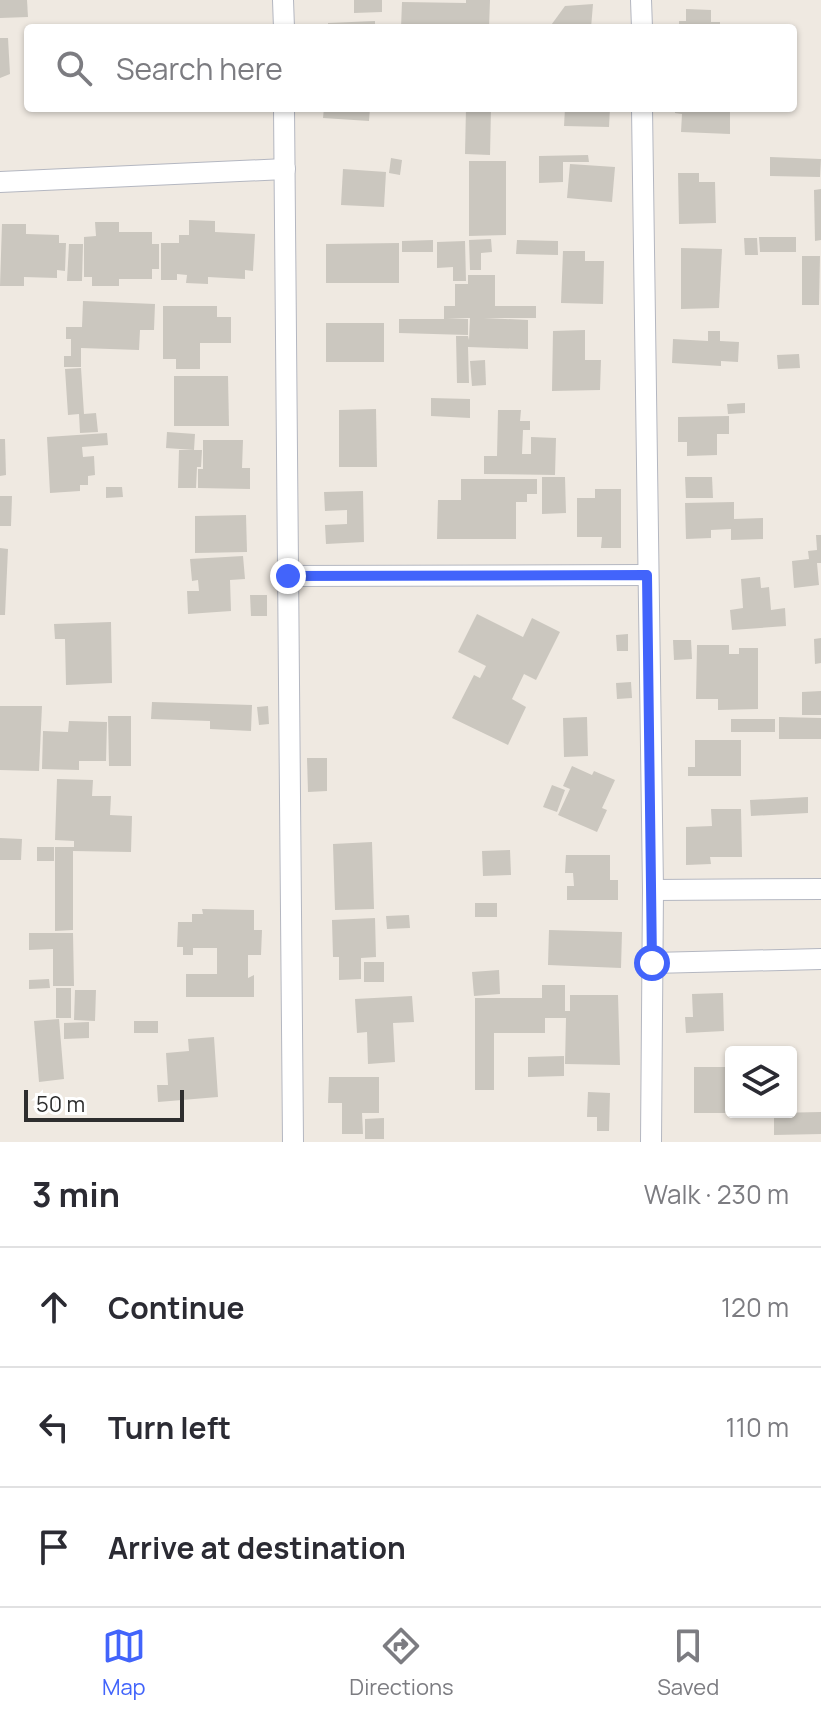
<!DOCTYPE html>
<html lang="en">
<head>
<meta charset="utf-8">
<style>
	body { margin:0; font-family:Manrope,sans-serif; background:#f2f2f3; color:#2b2b33 }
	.controls { position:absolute; right:24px; bottom:24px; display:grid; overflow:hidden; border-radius:8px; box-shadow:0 2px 6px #0004 }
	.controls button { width:72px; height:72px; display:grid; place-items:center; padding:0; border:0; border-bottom:2px solid #e1e1e2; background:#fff; color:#2b2b33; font:40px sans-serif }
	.scale { position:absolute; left:24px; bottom:20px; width:160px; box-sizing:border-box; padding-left:8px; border:4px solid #2e2e2e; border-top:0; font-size:22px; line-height:28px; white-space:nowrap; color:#2e2e2e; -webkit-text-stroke:6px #fff; paint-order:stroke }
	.stop { position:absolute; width:24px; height:24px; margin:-18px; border:6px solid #4264fb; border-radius:50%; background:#fff }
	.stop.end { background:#4264fb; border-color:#fff; box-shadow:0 2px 8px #0008 }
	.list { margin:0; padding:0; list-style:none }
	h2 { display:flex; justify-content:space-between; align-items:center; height:104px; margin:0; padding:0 32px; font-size:34px }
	h2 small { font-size:26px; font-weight:400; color:#7c7c81 }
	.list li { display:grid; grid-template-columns:52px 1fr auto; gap:24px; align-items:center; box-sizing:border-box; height:120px; padding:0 32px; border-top:2px solid #e1e1e2 }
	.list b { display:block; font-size:30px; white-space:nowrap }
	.list em { font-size:26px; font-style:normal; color:#7c7c81 }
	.icon { flex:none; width:44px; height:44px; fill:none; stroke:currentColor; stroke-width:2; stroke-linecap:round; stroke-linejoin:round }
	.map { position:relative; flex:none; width:821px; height:1142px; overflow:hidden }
	.search { position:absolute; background:#fff; box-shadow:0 2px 6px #0004; left:24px; right:24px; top:24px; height:88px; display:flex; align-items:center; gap:20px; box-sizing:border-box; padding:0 28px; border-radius:8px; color:#7c7c81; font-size:30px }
	.sheet { height:464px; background:#fff }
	nav { display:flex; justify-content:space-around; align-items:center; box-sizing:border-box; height:112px; border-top:2px solid #e1e1e2; background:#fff; font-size:22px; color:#7c7c81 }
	nav a { display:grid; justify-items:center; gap:4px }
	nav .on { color:#4264fb }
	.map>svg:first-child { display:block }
	.building { fill:#cbc7bf }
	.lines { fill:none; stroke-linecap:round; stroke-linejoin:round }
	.street-casing { stroke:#b4b7c1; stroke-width:22 }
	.street { stroke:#fff; stroke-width:20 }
	.route { stroke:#4264fb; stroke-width:10 }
</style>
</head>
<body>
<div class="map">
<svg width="821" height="1142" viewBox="0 0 821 1142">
	<rect width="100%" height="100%" fill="#efe9e1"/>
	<g class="building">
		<path d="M0,0H27L28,17L0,18Z"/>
		<path d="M354,0H382V12L354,13Z"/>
		<path d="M466,0H490L489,28H401L402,2L466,3Z"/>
		<path d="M593,4L591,28H549L565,6Z"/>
		<path d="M686,9L711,10V22H720V28H679V21H686Z"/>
		<path d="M375,21V28H328V23Z"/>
		<path d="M0,38H8L10,74L0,78Z"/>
		<path d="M324,108H370L369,121L323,118Z"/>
		<path d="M466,108H491L490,155L465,154Z"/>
		<path d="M565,108H610L609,127L564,126Z"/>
		<path d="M675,108H730V134L681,132L682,114L675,113Z"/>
		<path d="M588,155L589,162H563V182L539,183V156Z"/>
		<path d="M770,157L821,159L820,177L770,176Z"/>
		<path d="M391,158L402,160L400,175L389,173Z"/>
		<path d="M469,161H506V235L469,236Z"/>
		<path d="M570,164L615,167L612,202L567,198Z"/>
		<path d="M343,169L386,172L384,207L341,205Z"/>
		<path d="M678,173H699V182H715L716,223L679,224Z"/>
		<path d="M821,189V240L815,241L814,190Z"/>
		<path d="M189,220L215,221V232L255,234L253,271L245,270V279L208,277V284L186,283L187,275L177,274V280H161V243H179V235H189Z"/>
		<path d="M95,222H119V232H152V244H159V269H152V279H119V286H92V277H84V237L96,236Z"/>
		<path d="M2,224H26V234L59,235V243H66L65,271L57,270V278L24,277V286H0Z"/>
		<path d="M759,237H796V252H760Z"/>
		<path d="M744,238H757L758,255H745Z"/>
		<path d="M491,239L492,252L481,253V270H470L469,240Z"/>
		<path d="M433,240V252H402V241Z"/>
		<path d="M517,240L558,241V255L516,254Z"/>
		<path d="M465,241L466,281H453V267L437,268V242Z"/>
		<path d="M399,243V283H326V244Z"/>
		<path d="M69,244H83L82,281H67Z"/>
		<path d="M681,248L722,249L719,308L681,309Z"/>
		<path d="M563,251H585V261H604L603,304L561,303Z"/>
		<path d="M802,256H820L819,305H802Z"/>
		<path d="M468,275H495V306H536V318H484L528,320V349L468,347L469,383H457L456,336H468L469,340L470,318H447L468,319V335L399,333V319H444V306H455V284H468Z"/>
		<path d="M83,301L155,304L154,330H140L139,350L81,348V367H64V356H71V339H66V327H82Z"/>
		<path d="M163,306H217V317H231V343H200V369H176V359H163Z"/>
		<rect x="326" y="323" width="58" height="39"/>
		<path d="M585,330V360H601L600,390L552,391L553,331Z"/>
		<path d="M708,331H720V341L739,342L738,362L721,361V366L672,363L673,339L708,341Z"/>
		<path d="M799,354L800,368L778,369L777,355Z"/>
		<path d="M485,360L486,385L472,386L470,361Z"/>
		<path d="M81,368L84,414L96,413L98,432L80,433L79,414L68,415L65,369Z"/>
		<path d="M174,376H228L229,426H174Z"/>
		<path d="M431,398L470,399V418L431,416Z"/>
		<path d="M745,403V413L728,414L727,404Z"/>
		<path d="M376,409L377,467H339V410Z"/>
		<path d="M498,410H521L520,421H530V430H523L522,454H531V437L556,438L555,475L484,474V456H497Z"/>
		<path d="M729,416V434H717V455L687,456V442H678V417Z"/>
		<path d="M167,432L195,434L194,450L166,448Z"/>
		<path d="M107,433L108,445L82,447L83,457L94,456L95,475L88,476V485H80V491L50,493L47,437Z"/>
		<path d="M0,439H5L6,475L0,476Z"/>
		<path d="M203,440H243L242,468H250V489L198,488V469H203Z"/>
		<path d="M179,450H202L201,467H197L196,488H178Z"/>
		<path d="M542,477H565L566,513L542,514Z"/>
		<path d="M685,477H712L713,498H686Z"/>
		<path d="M461,479H537V494H527V502H516V539H437L438,500H461Z"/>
		<path d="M106,487H122L123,497L106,498Z"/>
		<path d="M595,489H621V548H601L602,537H577V498H595Z"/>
		<path d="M363,491L364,542L326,544L325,525L347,524V510L325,511L324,492Z"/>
		<path d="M0,496H12L11,526H0Z"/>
		<path d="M734,502V519L763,518V539L731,540V529L711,530V538L686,539L685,503Z"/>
		<path d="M246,515L247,552L195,553V516Z"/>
		<path d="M816,535H821V563H817L819,585L794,588L792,561L809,559L808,551L817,550Z"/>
		<path d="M0,548L8,549L5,615H0Z"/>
		<path d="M243,556L245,579L230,580L231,611L188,614L187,591H199L198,580L192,581L190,559Z"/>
		<path d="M760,577L761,588L769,587L771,610L785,608L786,626L732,630L730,610L743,608L741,579Z"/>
		<path d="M250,595H267V616H251Z"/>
		<path d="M477,614L523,637L532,618L560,632L536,680L524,674L512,699L526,707L508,745L452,718L474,675L480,678L486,666L458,652Z"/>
		<path d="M111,622L112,683L66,685L65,639H55L54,624Z"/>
		<path d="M628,634V651H617L616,635Z"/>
		<path d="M821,638V663L815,664L814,639Z"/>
		<path d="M673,640H691L692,659L674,660Z"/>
		<path d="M697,645H729V654H739V648H758V709L718,710V699H696Z"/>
		<path d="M631,682L632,698L617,699L616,683Z"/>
		<path d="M821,691V715H802V692Z"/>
		<path d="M152,702L252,705L251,731L210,729V721L151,719Z"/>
		<path d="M0,706H42L39,771L0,770Z"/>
		<path d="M268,706L269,724L259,725L257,707Z"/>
		<path d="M108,716H131V766H109Z"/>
		<path d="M587,717L588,756L564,757L563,718Z"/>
		<path d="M779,717L821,718V739H779Z"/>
		<rect x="731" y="719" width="44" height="13"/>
		<path d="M69,721L107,722L106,761H79V770L42,769L43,731L68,732Z"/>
		<path d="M695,740H741V776H688V767H695Z"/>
		<path d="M307,758H327V791L308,792Z"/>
		<path d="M572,766L592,775L594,771L615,780L602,808L607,810L597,832L558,815L570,789L563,786Z"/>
		<path d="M57,779L93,780L92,796H111L110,815L132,816L131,852L73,851V930L55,931V847H74V841L55,840Z"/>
		<path d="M552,785L565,790L557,812L543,807Z"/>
		<path d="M808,797V813L751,816L750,800Z"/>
		<path d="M711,809H741L742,857H710L711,864L686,865V827L712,826Z"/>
		<path d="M0,838L22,839L21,860H0Z"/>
		<path d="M372,842L374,909L335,910L333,844Z"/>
		<rect x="37" y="847" width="17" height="14"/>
		<path d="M510,850L511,875L483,876L482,851Z"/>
		<path d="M566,855H610V880H618V900H567V886H574L573,873H565Z"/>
		<rect x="475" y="903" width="22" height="14"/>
		<path d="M202,909L254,910V930H262L261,955H248V978L254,975V997H186V974H217V948H193V955H183V947H177L178,922H192V914H203Z"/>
		<path d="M409,915L410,928L387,929L386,916Z"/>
		<path d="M375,918L376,957L361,958V979L339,980V957H333L332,920Z"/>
		<path d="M549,930L622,932L621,968L548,965Z"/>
		<path d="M29,933H73L74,986H53V949L29,950Z"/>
		<rect x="364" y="962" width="20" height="20"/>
		<path d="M499,970L500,994L474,996L472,972Z"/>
		<path d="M49,979L50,988L29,989V980Z"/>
		<path d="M542,985H565V1011H570V995H618L620,1065L565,1064L566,1018H545V1033H494V1090H475V998H542Z"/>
		<rect x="56" y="988" width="15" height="30"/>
		<path d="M75,990H96L95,1021L74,1020Z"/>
		<path d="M723,993L724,1031L686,1033L685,1017H693L692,994Z"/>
		<path d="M412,996L414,1022L393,1023L395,1062L368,1064L367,1032L357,1033L355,999Z"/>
		<path d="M59,1019L64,1079L39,1082L34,1021Z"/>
		<rect x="134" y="1021" width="24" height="12"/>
		<path d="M89,1022V1038L64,1039V1023Z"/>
		<path d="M214,1037L218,1097L158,1102L157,1085H168L166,1053L189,1051L188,1039Z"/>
		<path d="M564,1056V1076L528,1077V1057Z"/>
		<rect x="694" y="1067" width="37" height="46"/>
		<path d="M329,1077H379V1113H362L363,1134H342V1103H328Z"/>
		<path d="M588,1092L610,1093L609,1131H597V1117H587Z"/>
		<path d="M821,1112V1134L774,1135V1113Z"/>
		<path d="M384,1118V1139H365V1119Z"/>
	</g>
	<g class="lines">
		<g class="street-casing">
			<g id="street">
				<path d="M283,0L284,28"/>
				<path d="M641,0L642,28"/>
				<path d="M284,108L293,1142"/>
				<path d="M642,108L653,890L651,1142"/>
				<path d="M0,182L285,169"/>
				<path d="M288,576L647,575"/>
				<path d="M653,890L821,889"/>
				<path d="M652,963L821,959"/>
			</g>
		</g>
		<use href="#street" class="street"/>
	</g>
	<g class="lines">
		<path class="route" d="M288,576L647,575L652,963"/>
	</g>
</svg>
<div class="controls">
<button><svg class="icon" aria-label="layers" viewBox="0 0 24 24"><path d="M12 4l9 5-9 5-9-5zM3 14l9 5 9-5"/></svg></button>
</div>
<div class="scale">50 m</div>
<div class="stop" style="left:652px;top:963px"></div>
<div class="stop end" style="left:288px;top:576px"></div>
<div class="search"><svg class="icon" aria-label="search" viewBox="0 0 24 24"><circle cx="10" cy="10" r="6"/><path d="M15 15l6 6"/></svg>Search here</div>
</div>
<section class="sheet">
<h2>3 min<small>Walk · 230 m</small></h2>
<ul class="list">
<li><svg class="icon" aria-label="ahead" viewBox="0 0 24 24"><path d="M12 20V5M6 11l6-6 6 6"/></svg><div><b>Continue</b></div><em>120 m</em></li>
<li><svg class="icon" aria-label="left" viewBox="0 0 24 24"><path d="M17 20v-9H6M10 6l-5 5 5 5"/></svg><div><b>Turn left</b></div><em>110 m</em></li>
<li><svg class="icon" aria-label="arrive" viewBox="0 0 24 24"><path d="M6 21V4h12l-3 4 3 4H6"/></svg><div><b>Arrive at destination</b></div></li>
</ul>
</section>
<nav>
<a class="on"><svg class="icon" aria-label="map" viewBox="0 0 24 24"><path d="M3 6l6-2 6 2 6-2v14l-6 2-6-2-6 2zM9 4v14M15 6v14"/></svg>Map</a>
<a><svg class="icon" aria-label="directions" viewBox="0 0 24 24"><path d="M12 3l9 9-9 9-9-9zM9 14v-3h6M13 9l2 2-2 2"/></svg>Directions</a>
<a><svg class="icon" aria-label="saved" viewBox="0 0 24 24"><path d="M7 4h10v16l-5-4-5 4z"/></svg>Saved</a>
</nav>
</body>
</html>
